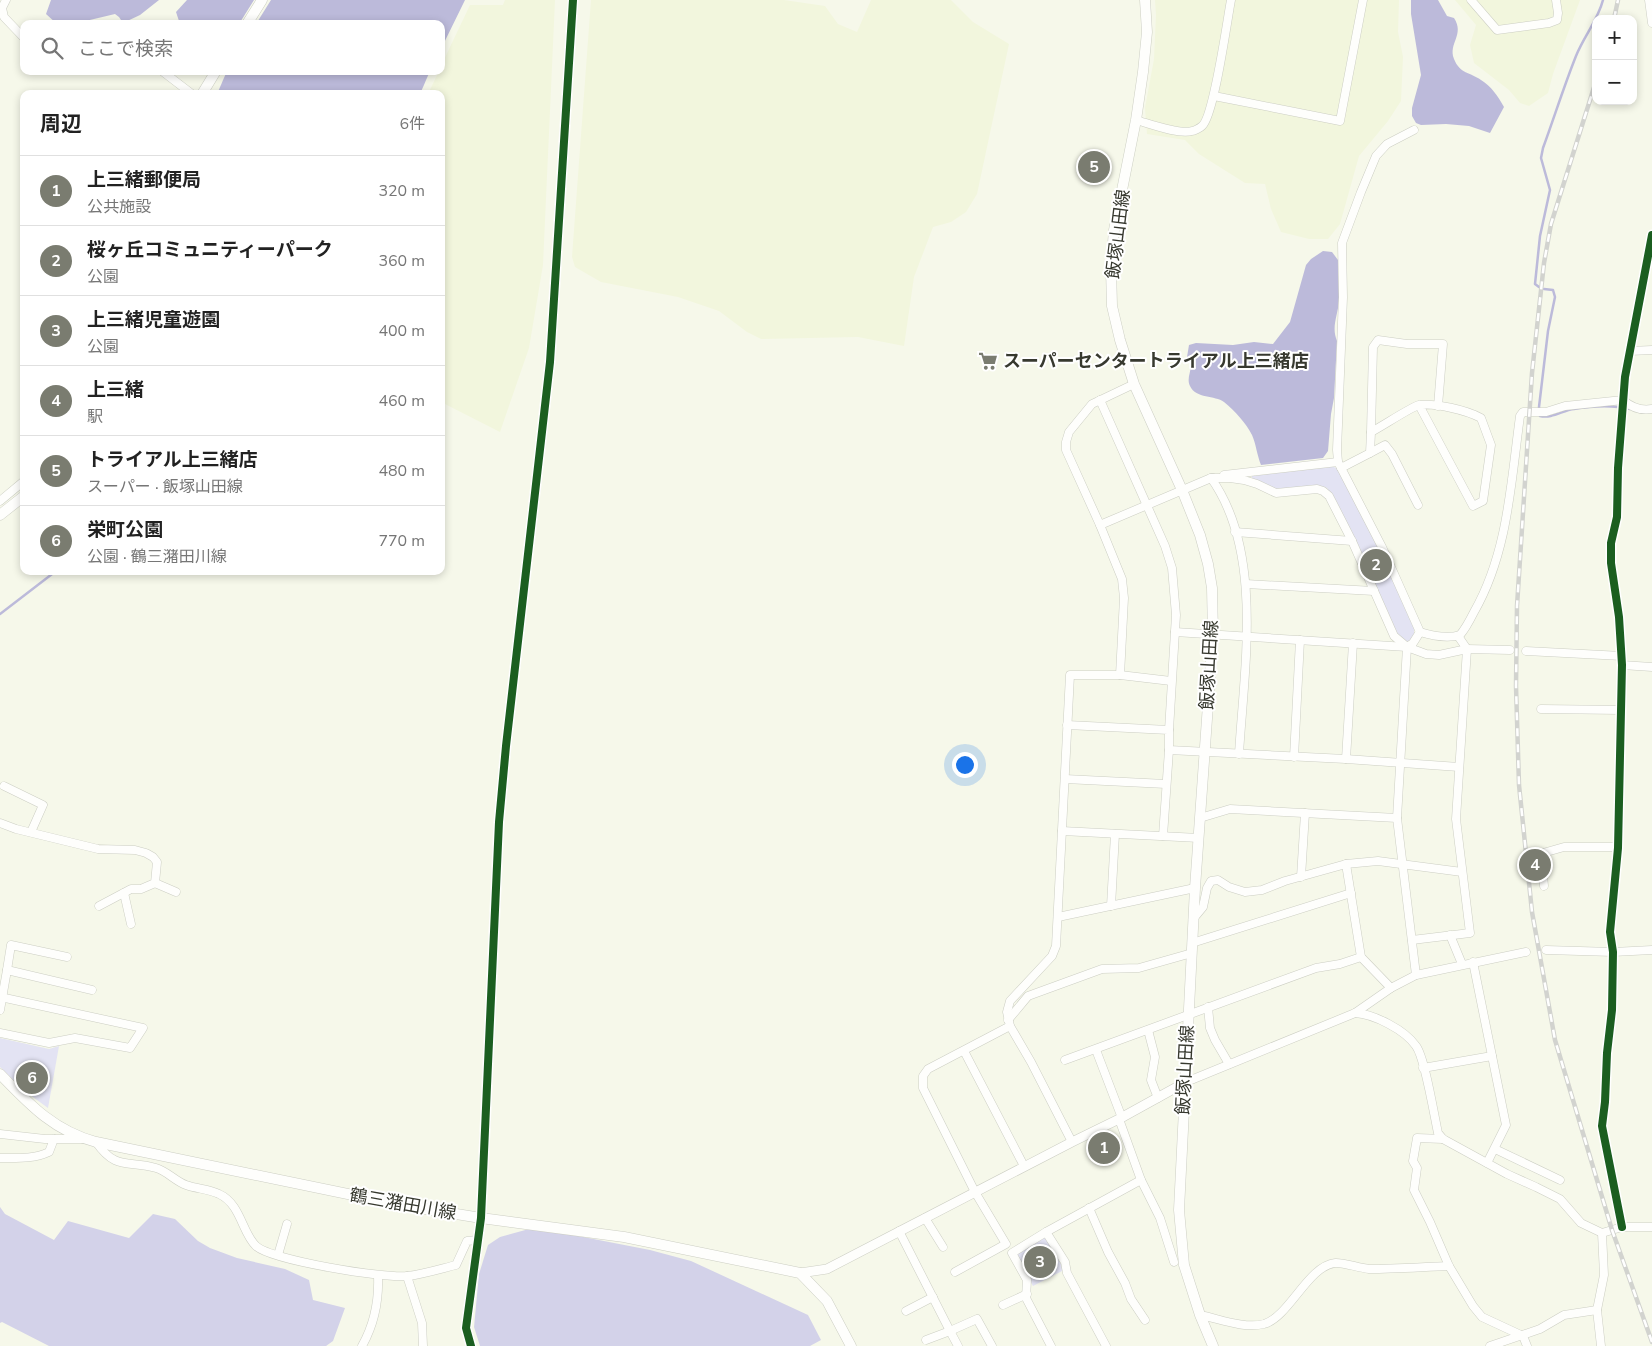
<!DOCTYPE html>
<html lang="ja">
<head>
<meta charset="utf-8">
<style>
	body { margin:0; font-family:"Nunito Sans","Noto Sans JP",sans-serif; background:#f2f2f2; color:#222 }
	.controls { position:absolute; right:15px; top:15px; display:grid; overflow:hidden; border-radius:10px; box-shadow:0 2px 8px #0003 }
	.controls button { width:45px; height:45px; display:grid; place-items:center; padding:0; border:0; border-bottom:1px solid #e0e0e0; background:#fff; color:#222; font:25px sans-serif }
	.you { position:absolute; left:964px; top:764px; width:18px; height:18px; margin:-12px; border:4px solid #fff; border-radius:50%; background:#1a73e8; box-shadow:0 0 0 8px #1a73e833 }
	.badge { display:grid; place-items:center; width:32px; height:32px; border-radius:50%; background:#7a7c70; color:#fff; font-size:16px; font-weight:700 }
	.pin { position:absolute; translate:-50% -50%; border:2px solid #fff; box-shadow:0 1px 5px #0006 }
	.list { margin:0; padding:0; list-style:none }
	h2 { display:flex; justify-content:space-between; align-items:center; height:65px; margin:0; padding:0 20px; font-size:21px }
	h2 small { font-size:16px; font-weight:400; color:#767676 }
	.list li { display:grid; grid-template-columns:32px 1fr auto; gap:15px; align-items:center; box-sizing:border-box; height:70px; padding:0 20px; border-top:1px solid #e0e0e0 }
	.list b { display:block; font-size:19px; white-space:nowrap }
	.list p { margin:0; font-size:16px; white-space:nowrap; color:#767676 }
	.list em { font-size:16px; font-style:normal; color:#767676 }
	.icon { flex:none; width:28px; height:28px; fill:none; stroke:currentColor; stroke-width:2; stroke-linecap:round; stroke-linejoin:round }
	.map { position:relative; flex:none; width:1652px; height:1346px; overflow:hidden }
	.search { position:absolute; background:#fff; box-shadow:0 2px 8px #0003; left:20px; top:20px; width:425px; height:55px; display:flex; align-items:center; gap:12px; box-sizing:border-box; padding:0 18px; border-radius:10px; color:#767676; font-size:19px }
	.panel { position:absolute; background:#fff; box-shadow:0 2px 8px #0003; left:20px; top:90px; width:425px; height:485px; border-radius:10px }
	.map>svg:first-child { display:block }
	.built { fill:#f2f6dd }
	.green { fill:#e3e3f3 }
	.forest { fill:#d3d2e9 }
	.water { fill:#bcbada }
	.lines { fill:none; stroke-linecap:round; stroke-linejoin:round }
	.stream { stroke:#bcbada; stroke-width:2.5 }
	.minor-casing { stroke:#cccec3; stroke-width:9 }
	.tertiary-casing { stroke:#cccec3; stroke-width:10 }
	.secondary-casing { stroke:#cccec3; stroke-width:11 }
	.minor { stroke:#fefefc; stroke-width:8 }
	.tertiary { stroke:#fefefc; stroke-width:9 }
	.secondary { stroke:#fefefc; stroke-width:10 }
	.rail-casing { stroke:#d2d3cf; stroke-width:4.5 }
	.rail { stroke:#fff; stroke-width:2.5; stroke-dasharray:8; stroke-linecap:butt }
	.cycleway-casing { stroke:#fff; stroke-width:11 }
	.cycleway { stroke:#1b5e20; stroke-width:8 }
	.labels { text-anchor:middle; dominant-baseline:central; stroke-width:4; stroke-linejoin:round; paint-order:stroke }
	.street-label { font-size:18px; fill:#37392f; stroke:#fff }
	.poi-label { font-size:18px; font-weight:bold; fill:#37392f; stroke:#fff; text-anchor:start }
</style>
</head>
<body>
<div class="map">
<svg width="1652" height="1346" viewBox="0 0 1652 1346">
	<rect width="100%" height="100%" fill="#f6f8ea"/>
	<g class="built">
		<path d="M505,0H555L543,265L529,348L500,432L441,402V94H428L439,71H441V66L470,5H503Z"/>
		<path d="M591,0H784L825,6L838,24L857,32L871,0H951L973,22L1009,44L977,194L966,212L951,222L933,227L914,277L904,346L858,337L761,339L747,332L719,311L678,297L601,282L575,267L572,257Z"/>
		<path d="M1155,0H1399L1398,32L1403,57L1401,101L1388,121L1359,156L1340,224L1328,239H1309L1281,232L1271,209L1265,184L1245,183L1199,154L1185,140L1147,134L1145,108L1154,59L1156,15Z"/>
		<path d="M1455,0H1580L1553,74L1548,93L1529,106L1520,103L1509,90L1474,63L1470,45L1476,25Z"/>
	</g>
	<g class="green">
		<path d="M1332,466L1338,469L1380,548L1414,628V634L1410,641H1405L1398,636L1353,538L1327,488L1320,486L1277,490L1252,480V476Z"/>
		<path d="M0,1038L49,1049L59,1046L48,1108L22,1089L0,1067Z"/>
		<path d="M1046,1236L1064,1270L1033,1286L1015,1253Z"/>
	</g>
	<g class="forest">
		<path d="M0,1207L5,1214L54,1240L68,1221L129,1238L153,1214L175,1219L198,1241L210,1248L237,1258L285,1269L309,1280L313,1300L345,1308L333,1341L326,1346H49L2,1322L0,1323Z"/>
		<path d="M529,1229L568,1234L650,1250L691,1261L808,1315L821,1340L810,1346H480L474,1327L479,1274L488,1245L500,1237Z"/>
	</g>
	<g class="water">
		<path d="M51,0H159L140,15L123,23L119,17L115,14L73,24H57L46,14Z"/>
		<path d="M187,0H254L239,24H180L176,12Z"/>
		<path d="M271,0H465L441,49V24H256Z"/>
		<path d="M1411,0H1438L1447,16L1454,18C1465,35 1448,43 1454,59C1460,74 1470,72 1481,80C1491,86 1498,96 1504,107L1490,133L1469,126L1446,124L1421,125L1416,123L1412,116V108L1421,75L1411,14Z"/>
		<path d="M227,71H430L420,94H217Z"/>
		<path d="M1323,251L1332,252L1338,260V264C1339,276 1340,289 1339,301C1338,315 1331,327 1337,341L1334,398L1331,414L1328,451L1323,458L1261,465C1257,455 1256,444 1252,435C1246,423 1235,411 1224,402C1215,395 1196,399 1190,386C1185,376 1196,367 1187,357L1189,345L1196,343L1233,345L1254,342L1273,344L1290,322L1306,265L1311,259Z"/>
	</g>
	<g class="lines">
		<g class="stream">
			<path d="M1539,287L1535,284L1540,236L1550,190L1541,158L1543,148C1554,118 1564,86 1576,56C1584,36 1598,20 1603,0"/>
			<path d="M1544,289L1553,290L1555,297L1548,331L1539,407L1540,416C1552,419 1563,410 1574,409C1592,406 1613,405 1630,409"/>
			<path d="M0,614L56,571"/>
		</g>
		<g class="minor-casing">
			<g id="minor">
				<path d="M6,0L2,8L4,17L24,38"/>
				<path d="M1471,0L1497,30L1549,23L1557,20L1558,13L1556,0"/>
				<path d="M1649,0L1652,23"/>
				<path d="M162,71L192,94"/>
				<path d="M1214,96L1340,121L1363,0"/>
				<path d="M1136,120C1150,124 1179,135 1192,131C1194,131 1200,128 1202,126C1214,116 1227,21 1231,0"/>
				<path d="M1414,130L1387,144L1376,156L1361,192L1342,243L1343,297L1337,450L1338,462L1382,547L1420,632C1433,636 1447,639 1460,635C1466,628 1470,620 1474,612C1508,553 1511,482 1520,416L1523,412H1546L1565,406L1623,400C1631,407 1641,411 1652,409"/>
				<path d="M1630,351L1652,350"/>
				<path d="M1100,400L1165,546L1172,568L1176,615L1169,730"/>
				<path d="M1371,432L1373,347L1378,340L1407,344H1443L1438,406"/>
				<path d="M1370,453L1385,445L1392,454L1418,505"/>
				<path d="M1341,468L1370,453L1371,432C1381,427 1411,407 1419,405C1436,403 1466,410 1481,418L1491,445L1483,501L1473,506L1419,405"/>
				<path d="M1224,475L1338,462"/>
				<path d="M1213,478H1211C1264,552 1244,669 1239,754"/>
				<path d="M0,501L24,481"/>
				<path d="M1100,525L1211,478H1230L1244,480L1257,484L1276,493L1317,489L1323,491L1329,496L1352,541L1394,636L1407,647L1426,654L1439,655L1467,649L1510,650"/>
				<path d="M1235,532L1352,541"/>
				<path d="M1246,584L1374,591"/>
				<path d="M1175,632L1407,647L1413,643L1420,632"/>
				<path d="M1407,647L1397,818L1416,975"/>
				<path d="M1526,651L1622,656"/>
				<path d="M1622,665L1652,667"/>
				<path d="M1120,675L1171,681"/>
				<path d="M1541,709L1621,710"/>
				<path d="M1067,725L1169,730V750L1346,759L1459,767"/>
				<path d="M1294,757L1300,640"/>
				<path d="M1346,759L1353,643"/>
				<path d="M1065,779L1166,784"/>
				<path d="M4,786L43,805L31,832"/>
				<path d="M1200,818L1230,809L1397,818"/>
				<path d="M0,823L16,829L98,849L135,850L146,853L153,857L157,862L155,883L141,889H131L99,906"/>
				<path d="M1062,831L1199,838"/>
				<path d="M1163,836L1169,750"/>
				<path d="M1346,864L1361,957L1391,988"/>
				<path d="M1301,877L1305,813"/>
				<path d="M155,883L176,892"/>
				<path d="M1544,886L1541,855L1543,853L1564,847H1618"/>
				<path d="M124,893L131,924"/>
				<path d="M1111,906L1115,834"/>
				<path d="M1058,917L1195,888"/>
				<path d="M1193,919L1203,907L1207,888L1211,881L1218,880L1229,887L1245,892L1262,890L1285,881L1346,864L1378,861L1462,872"/>
				<path d="M1450,935L1462,964"/>
				<path d="M1412,940L1470,933L1456,819L1467,649L1458,636"/>
				<path d="M1192,943L1351,893"/>
				<path d="M1546,950L1613,952L1652,950"/>
				<path d="M1473,962L1506,1125L1487,1163"/>
				<path d="M7,970L11,945L67,957"/>
				<path d="M0,997L143,1028L130,1048L75,1038L49,1043L0,1033"/>
				<path d="M1208,1007L1210,1028L1215,1040L1229,1064"/>
				<path d="M0,1010L7,970L92,990"/>
				<path d="M1355,1013C1374,1014 1405,1030 1416,1046C1425,1058 1434,1115 1438,1133L1443,1139L1507,1174L1536,1187L1560,1199L1581,1223L1602,1233L1622,1227H1652"/>
				<path d="M1008,1020L1028,996L1102,969L1139,968L1192,953"/>
				<path d="M1148,1030L1155,1057L1151,1080L1158,1098"/>
				<path d="M1096,1050L1122,1118"/>
				<path d="M964,1051L1024,1166"/>
				<path d="M1065,1060L1316,968L1340,964L1361,957"/>
				<path d="M1423,1068L1492,1056"/>
				<path d="M1186,1082L1355,1013L1391,988L1416,975L1526,952"/>
				<path d="M0,1134L45,1139H82"/>
				<path d="M1443,1139L1417,1138L1413,1161L1417,1168L1414,1190L1430,1222L1449,1266L1473,1306L1482,1317L1523,1336L1527,1346"/>
				<path d="M96,1142C116,1171 128,1160 156,1168C167,1171 175,1181 186,1185C197,1189 209,1189 219,1194C241,1204 242,1233 256,1246C271,1260 385,1279 408,1276C424,1274 440,1269 456,1265L467,1241L477,1240"/>
				<path d="M1072,1142L1031,1062L1010,1026L1007,1012L1010,1001L1052,956L1056,946L1070,675H1120L1124,598L1122,579L1100,525L1066,450V442L1069,432L1092,404L1134,384"/>
				<path d="M1495,1149L1560,1180"/>
				<path d="M1,1158C18,1158 34,1159 49,1152L54,1139"/>
				<path d="M1141,1180L1160,1218L1174,1262"/>
				<path d="M1089,1208L1108,1252L1125,1283L1131,1299L1145,1320"/>
				<path d="M925,1218L943,1247"/>
				<path d="M1622,1227L1602,1126L1605,1102L1607,1053L1612,1010L1613,952L1610,932L1618,848L1622,665L1619,617L1611,563V543L1617,517L1618,468L1625,377L1652,235"/>
				<path d="M899,1231L950,1331L977,1319L992,1346"/>
				<path d="M1046,1232L1065,1262L1067,1273L1106,1346"/>
				<path d="M278,1255L287,1224"/>
				<path d="M955,1272L1006,1244L975,1192L923,1088V1076L928,1069L1010,1026"/>
				<path d="M407,1276L422,1323L423,1346"/>
				<path d="M1003,1305L1027,1294"/>
				<path d="M906,1311L933,1297"/>
				<path d="M1200,1315C1220,1319 1244,1329 1264,1324C1289,1317 1308,1266 1335,1263C1342,1262 1359,1268 1369,1269C1395,1269 1422,1267 1449,1266"/>
				<path d="M926,1340L950,1331L958,1346"/>
				<path d="M362,1346C375,1323 379,1301 378,1276"/>
				<path d="M1051,1346L1026,1298L1027,1280L1012,1253L1046,1232L1141,1180L1119,1119"/>
				<path d="M1490,1346L1540,1329L1564,1315L1597,1310"/>
				<path d="M1601,1346L1597,1310L1604,1275L1602,1233"/>
			</g>
		</g>
		<g class="tertiary-casing">
			<g id="tertiary">
				<path d="M800,1273L827,1269L1072,1142L1119,1119L1186,1082"/>
				<path d="M471,1346L466,1328L481,1218L499,822L506,746L550,362L573,0"/>
			</g>
		</g>
		<g class="secondary-casing">
			<g id="secondary">
				<path d="M1145,0L1147,32L1143,72L1136,120L1114,230L1111,268L1112,306L1120,340L1134,384L1182,490L1200,535L1208,564L1212,588L1213,634L1195,888L1179,1210L1184,1265L1200,1315L1213,1346"/>
				<path d="M247,24L262,0"/>
				<path d="M202,94L216,71"/>
				<path d="M0,515L24,496"/>
				<path d="M0,1074C29,1104 54,1131 96,1142L401,1205L481,1218L624,1237L800,1273L827,1301L851,1346"/>
			</g>
		</g>
		<use href="#minor" class="minor"/>
		<use href="#tertiary" class="tertiary"/>
		<use href="#secondary" class="secondary"/>
		<g class="rail-casing">
			<g id="rail">
				<path d="M1614,19L1618,0"/>
				<path d="M1596,81L1551,224L1544,263L1532,373L1517,606L1516,686L1519,785L1532,912L1555,1040L1612,1230L1652,1342"/>
			</g>
		</g>
		<use href="#rail" class="rail"/>
		<g class="cycleway-casing">
			<g id="cycleway">
				<path d="M1622,1227L1602,1126L1605,1102L1607,1053L1612,1010L1613,952L1610,932L1618,848L1622,665L1619,617L1611,563V543L1617,517L1618,468L1625,377L1652,235"/>
				<path d="M471,1346L466,1328L481,1218L499,822L506,746L550,362L573,0"/>
			</g>
		</g>
		<use href="#cycleway" class="cycleway"/>
	</g>
	<defs>
		<g id="supermarket-bare" transform="scale(1.5)"><path d="M-6-5.5h2.5l.6 2H6L4.5 2H-2.5L-4.4-4H-6ZM-1.5 3.2a1.3 1.3 0 1 0 .1 0ZM3 3.2a1.3 1.3 0 1 0 .1 0Z" fill="#7a7c70" stroke="#fff" stroke-width="2.5" paint-order="stroke"/></g>
	</defs>
	<g fill-rule="evenodd">
		<use href="#supermarket-bare" x="988" y="361"/>
	</g>
	<g class="labels">
		<g class="street-label">
			<text transform="translate(1118 234) rotate(-83)">飯塚山田線</text>
			<text transform="translate(1209 665) rotate(-87)">飯塚山田線</text>
			<text transform="translate(1185 1070) rotate(-87)">飯塚山田線</text>
			<text transform="translate(403 1204) rotate(10)">鶴三潴田川線</text>
		</g>
		<g class="poi-label">
			<text x="1003" y="361">スーパーセンタートライアル上三緒店</text>
		</g>
	</g>
</svg>
<div class="controls">
<button>+</button>
<button>−</button>
</div>
<div class="you"></div>
<div class="pin badge" style="left:1104px;top:1148px">1</div>
<div class="pin badge" style="left:1376px;top:565px">2</div>
<div class="pin badge" style="left:1040px;top:1262px">3</div>
<div class="pin badge" style="left:1535px;top:865px">4</div>
<div class="pin badge" style="left:1094px;top:167px">5</div>
<div class="pin badge" style="left:32px;top:1078px">6</div>
<div class="search"><svg class="icon" aria-label="search" viewBox="0 0 24 24"><circle cx="10" cy="10" r="6"/><path d="M15 15l6 6"/></svg>ここで検索</div>
<section class="panel">
<h2>周辺<small>6件</small></h2>
<ul class="list">
<li><span class="badge">1</span><div><b>上三緒郵便局</b><p>公共施設</p></div><em>320 m</em></li>
<li><span class="badge">2</span><div><b>桜ヶ丘コミュニティーパーク</b><p>公園</p></div><em>360 m</em></li>
<li><span class="badge">3</span><div><b>上三緒児童遊園</b><p>公園</p></div><em>400 m</em></li>
<li><span class="badge">4</span><div><b>上三緒</b><p>駅</p></div><em>460 m</em></li>
<li><span class="badge">5</span><div><b>トライアル上三緒店</b><p>スーパー · 飯塚山田線</p></div><em>480 m</em></li>
<li><span class="badge">6</span><div><b>栄町公園</b><p>公園 · 鶴三潴田川線</p></div><em>770 m</em></li>
</ul>
</section>
</div>
</body>
</html>
